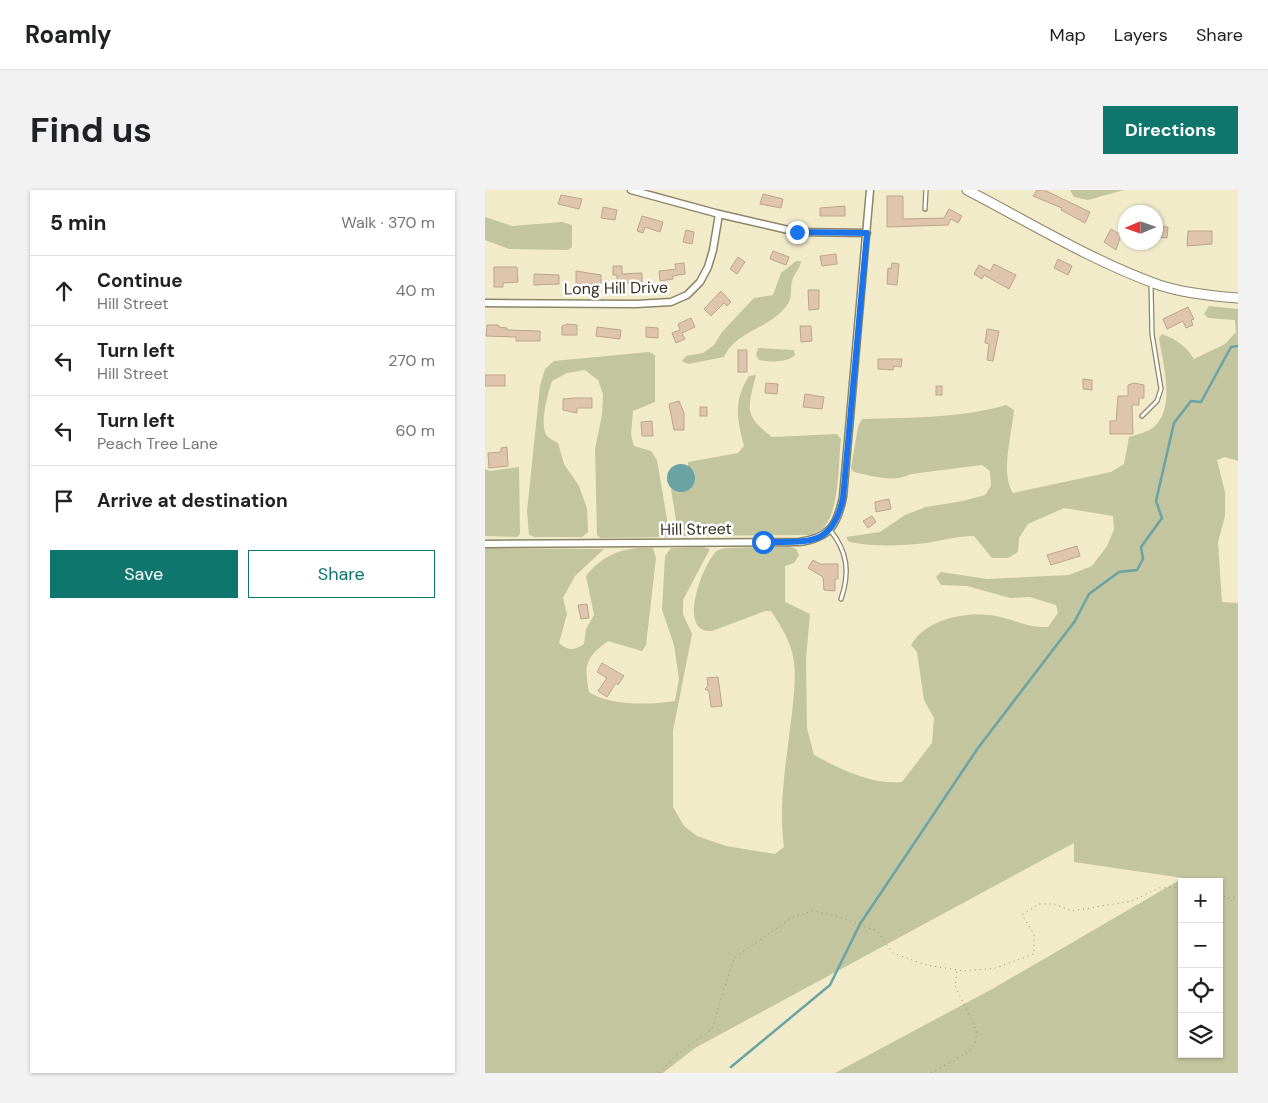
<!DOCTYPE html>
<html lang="en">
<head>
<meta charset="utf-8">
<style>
	body { margin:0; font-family:"DM Sans",sans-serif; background:#f2f2f2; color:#202124 }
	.controls { position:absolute; right:15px; bottom:15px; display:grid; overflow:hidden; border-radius:0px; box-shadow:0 1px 4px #0004 }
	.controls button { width:45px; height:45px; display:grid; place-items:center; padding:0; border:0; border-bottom:1px solid #e0e0e0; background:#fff; color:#202124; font:25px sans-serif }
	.compass { position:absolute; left:633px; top:15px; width:45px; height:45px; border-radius:50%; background:#fff; box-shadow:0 1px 4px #0004; rotate:268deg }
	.stop { position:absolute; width:15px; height:15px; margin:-11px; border:4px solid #1a73e8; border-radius:50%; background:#fff }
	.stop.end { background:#1a73e8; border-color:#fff; box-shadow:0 1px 5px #0008 }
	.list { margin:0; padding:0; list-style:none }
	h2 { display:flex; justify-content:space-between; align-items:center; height:65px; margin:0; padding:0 20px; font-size:21px }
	h2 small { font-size:16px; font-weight:400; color:#757577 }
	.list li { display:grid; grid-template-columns:32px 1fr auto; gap:15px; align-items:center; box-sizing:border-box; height:70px; padding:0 20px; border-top:1px solid #e0e0e0 }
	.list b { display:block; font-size:19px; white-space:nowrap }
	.list p { margin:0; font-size:16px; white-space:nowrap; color:#757577 }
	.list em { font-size:16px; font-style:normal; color:#757577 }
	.actions { display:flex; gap:10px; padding:15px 20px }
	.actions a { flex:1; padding:11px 0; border:1px solid #0f766e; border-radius:0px; text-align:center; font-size:18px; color:#0f766e }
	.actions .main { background:#0f766e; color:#fff }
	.icon { flex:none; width:28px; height:28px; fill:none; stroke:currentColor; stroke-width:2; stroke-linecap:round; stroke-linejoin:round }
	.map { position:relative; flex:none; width:753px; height:883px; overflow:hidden; border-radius:0px }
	header { display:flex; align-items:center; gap:30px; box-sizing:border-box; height:70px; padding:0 25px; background:#fff; border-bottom:1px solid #e0e0e0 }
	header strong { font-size:24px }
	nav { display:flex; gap:28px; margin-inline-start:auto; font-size:18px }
	.intro { display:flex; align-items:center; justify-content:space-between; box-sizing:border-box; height:120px; padding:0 30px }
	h1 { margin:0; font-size:35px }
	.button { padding:12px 22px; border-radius:0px; background:#0f766e; color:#fff; font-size:18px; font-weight:700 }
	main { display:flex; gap:30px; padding:0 30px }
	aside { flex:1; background:#fff; border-radius:0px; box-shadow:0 1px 4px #0004 }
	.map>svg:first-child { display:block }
	.green { fill:#c2c59e; fill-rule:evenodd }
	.water { fill:#6aa3a4 }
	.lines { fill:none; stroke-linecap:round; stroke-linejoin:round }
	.stream { stroke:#6aa3a4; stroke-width:2.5 }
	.building { fill:#dfc5ad; stroke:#bda48d }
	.lane-casing { stroke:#8c8567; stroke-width:5.5 }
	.street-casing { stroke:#8c8567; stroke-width:9 }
	.secondary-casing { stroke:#8c8567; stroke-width:11 }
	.path { stroke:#959078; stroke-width:1; stroke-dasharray:1 4; stroke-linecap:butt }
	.lane { stroke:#fff; stroke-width:3 }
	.street { stroke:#fff; stroke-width:6 }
	.secondary { stroke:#fff; stroke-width:9 }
	.route { stroke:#1a73e8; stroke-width:6 }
	.labels { text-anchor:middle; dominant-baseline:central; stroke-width:5; stroke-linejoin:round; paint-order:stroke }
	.street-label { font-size:16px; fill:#333023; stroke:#fff }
</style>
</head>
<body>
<header>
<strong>Roamly</strong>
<nav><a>Map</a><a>Layers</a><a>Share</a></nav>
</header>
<div class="intro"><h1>Find us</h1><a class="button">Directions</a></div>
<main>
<aside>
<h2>5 min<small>Walk · 370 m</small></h2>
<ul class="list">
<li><svg class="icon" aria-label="ahead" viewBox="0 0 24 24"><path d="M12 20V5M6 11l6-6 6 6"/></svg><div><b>Continue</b><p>Hill Street</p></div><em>40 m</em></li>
<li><svg class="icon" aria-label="left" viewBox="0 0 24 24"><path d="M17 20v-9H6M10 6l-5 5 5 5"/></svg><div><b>Turn left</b><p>Hill Street</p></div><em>270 m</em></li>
<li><svg class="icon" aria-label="left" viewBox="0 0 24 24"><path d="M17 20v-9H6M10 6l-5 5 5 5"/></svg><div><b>Turn left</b><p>Peach Tree Lane</p></div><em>60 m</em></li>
<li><svg class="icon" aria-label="arrive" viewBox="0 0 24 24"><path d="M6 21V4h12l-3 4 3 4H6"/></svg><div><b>Arrive at destination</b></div></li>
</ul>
<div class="actions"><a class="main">Save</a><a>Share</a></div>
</aside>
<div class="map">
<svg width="753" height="883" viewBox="0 0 753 883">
	<rect width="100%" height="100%" fill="#f2ebca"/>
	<g class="green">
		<path d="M585,0H639L603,10L589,7Z"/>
		<path d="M0,27L27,36L77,32L87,35V57L83,60L24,59L0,50Z"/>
		<path d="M311,71H316C315,80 308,84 307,92C305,99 307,106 304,112C289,138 251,140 239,167L203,174L197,171L201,166L218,163L229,155L237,142L269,108L288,105L296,83Z"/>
		<path d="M724,116L753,119V271L740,267L732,270L740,302V326L733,352L737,412L753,413V883H350L509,798L698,688L589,672V653L210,858L178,883H0V358L119,359L90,386L78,408L82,424L74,453C84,461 88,461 99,454L101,439L109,425L101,386C118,364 141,356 168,358L171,368L161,455L157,461L123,451C100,468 99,475 104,502C124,516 166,515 190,511L194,489L189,455L177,420L180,366L186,358L218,357L225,359L198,410V424L207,444L188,541V617L199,636L212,646L241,656L290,664L299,657C293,612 302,568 307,523C309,503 312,481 307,462C303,447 294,433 286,421H280L227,441C190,444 219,370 233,360C236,359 238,359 241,358L304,356L311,359L314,365L309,373L300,376V412L325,424L321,469L322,538L329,565C355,579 387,595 417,592L447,553L449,528L439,510L432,462L426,455C442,428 482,421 511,426C532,430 541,438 563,437L573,423L571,415L545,407L525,408L482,396L456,395L451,387L456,382L502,389L584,385L607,376L622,356L629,340L628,326L579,318L543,334L534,348L533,362L523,368H507L489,346C473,346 458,350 442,353C415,356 390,357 364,352L361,347L395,342L420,325L441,317L478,311L500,305L506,296L505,281L497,275L426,284C408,293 388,286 369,282L366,278L373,237L377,229C426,227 473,229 521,215L529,220C527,244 515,283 528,303L626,282L639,274L644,247C651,245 663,242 669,237C691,217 678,174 674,148L677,144C692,150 701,156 709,169L740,154L751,142L750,130L723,128L719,124ZM697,692H734V864H697Z"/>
		<path d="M273,158L309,160L310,165C302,173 284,172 274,170L271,165Z"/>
		<path d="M164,162L170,165V212L148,221L146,245L149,256L166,261L172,270L184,341L183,347L116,348L112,345L110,259L117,225L118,204L113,190L100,180L82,183L67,191C63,204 53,236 63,247C65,249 70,251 73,253L79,274L94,296L102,318L103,342L97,347H50L44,345L42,321L55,196L60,179L69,171Z"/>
		<path d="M271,185C263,218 258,225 287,247L352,244L356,249C353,273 355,319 339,337C336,341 329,343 325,345L196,346L193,343L186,299C201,302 208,299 210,283L203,276V272L253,263L259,256C252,229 248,211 264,186Z"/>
		<path d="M34,277L35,344L32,347L0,346V279L5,281Z"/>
	</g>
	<circle class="water" cx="196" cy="288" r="14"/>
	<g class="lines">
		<path class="stream" d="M246,877L345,795L375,734L493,558L590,431L604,404L634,382L652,380L658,369L656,357L677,328L671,311L689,233L706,211L716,212L746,157L753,156"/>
	</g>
	<g class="building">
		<path d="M552,0H559L605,22L600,33L576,20L577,18L548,6Z"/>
		<path d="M278,4L298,9L296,18L275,14Z"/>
		<path d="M76,5L97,9L94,19L73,14Z"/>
		<path d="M402,6H418V29L459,28L464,19L477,26L473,33L466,29L463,35L402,37Z"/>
		<path d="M360,16V26H335V18Z"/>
		<path d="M118,17L132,20L130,30L116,28Z"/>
		<path d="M157,26L178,32L175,42L160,37L158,43L152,41Z"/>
		<path d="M670,36L683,37L682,48L670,47Z"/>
		<path d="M626,39L636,45L631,60L619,52Z"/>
		<path d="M201,40L209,42L207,54L198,52Z"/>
		<path d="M703,41H727V54L702,56Z"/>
		<path d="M288,61L304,67L301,75L285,69Z"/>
		<path d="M351,64L352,74L337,76L335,66Z"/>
		<path d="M253,67L260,72L252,84L245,79Z"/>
		<path d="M573,69L587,76L583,85L569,78Z"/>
		<path d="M199,73L200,84L188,86V89L175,91L174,81L191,79L190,74Z"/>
		<path d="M407,73L414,74L412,95L402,94L403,78L406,79Z"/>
		<path d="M509,74L531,85L524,99L499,85L497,89L489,84L494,75L505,81Z"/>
		<path d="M128,76H137V84L157,83V92L132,94V85H128Z"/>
		<path d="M9,77H32L33,92L18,93V97H9Z"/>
		<path d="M91,81L116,85V94H91Z"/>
		<path d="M49,84L74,85V94L49,95Z"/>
		<path d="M323,100H334V119L324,120Z"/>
		<path d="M236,101L246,112L242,116L239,113L226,126L219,119Z"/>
		<path d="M703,117L709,129L706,130L708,135L701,138L698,131L682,139L678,129Z"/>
		<path d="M206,128L210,137L197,143L200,149L191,153L187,143L195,140L193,134Z"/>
		<path d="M82,134L92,135V145H77V136Z"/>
		<path d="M2,135H13L14,137L22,138V140L55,141V151H31V147L1,146Z"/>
		<path d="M315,136H326L327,151L316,152Z"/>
		<path d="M112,137L136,140L135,149L111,146Z"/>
		<path d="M161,137L173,138V148L161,147Z"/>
		<path d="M502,139L514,141L508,171L502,170L504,154L500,153Z"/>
		<rect x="253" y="160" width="9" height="22"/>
		<path d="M393,169H417L416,177L409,176L408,180L393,179Z"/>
		<rect x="0" y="185" width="20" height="11"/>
		<path d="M598,189L607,190V200L598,199Z"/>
		<path d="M281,193L293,194L292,204L280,203Z"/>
		<path d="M649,193L659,195V208H654V215H647L648,244H625V231H631L633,206H643V195Z"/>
		<rect x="451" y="196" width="6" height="9"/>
		<path d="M320,204L339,207L337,219L318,217Z"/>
		<path d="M90,208H107V218H92V223L78,220V209Z"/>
		<path d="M194,211L199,223V240H189L184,214Z"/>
		<rect x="215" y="217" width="7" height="9"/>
		<path d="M167,231L168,246H157L156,232Z"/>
		<path d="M22,257L23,276L4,278L3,263L16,262V258Z"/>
		<path d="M404,309L406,319L391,322L390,312Z"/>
		<path d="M387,326L391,332L383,338L378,331Z"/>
		<path d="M592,356L595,366L566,375L562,365Z"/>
		<path d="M328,370L335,374H353V389H350V401L339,400L338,387L323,378Z"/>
		<path d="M102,414L104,428L96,429L93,415Z"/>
		<path d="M117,473L139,486L133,495L131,493L122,507L113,501L122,488L112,482Z"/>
		<path d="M233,487L237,516L226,517L224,501L220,499L223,496L222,488Z"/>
	</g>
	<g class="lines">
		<g class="lane-casing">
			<g id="lane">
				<path d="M440,19L441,0"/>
				<path d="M657,226L672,211L676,199L667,144L666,94"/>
				<path d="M345,340C363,362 365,383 356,409"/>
			</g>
		</g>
		<g class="street-casing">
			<g id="street">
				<path d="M146,0L234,24L312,42L382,43"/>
				<path d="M0,113L151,114L186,112L202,105L215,92L223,77L228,60L234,24"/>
				<path d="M0,354L314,352C344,348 352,336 358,307L385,0"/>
			</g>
		</g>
		<g class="secondary-casing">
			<path id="secondary" d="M482,0C544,32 607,71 674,95C698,103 727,106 753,108"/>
		</g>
		<g class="path">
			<path d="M734,705L746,708L753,707"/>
			<path d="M174,883L190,866L227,839L249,768L308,727L328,721L351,726L392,741L408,763L441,775L479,781L511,778L549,764V744L537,725L554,714H569L587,721L647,711L674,698L697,697"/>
			<path d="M446,883L484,862L490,854L492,841L470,796L472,781"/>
		</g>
		<use href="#lane" class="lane"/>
		<use href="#street" class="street"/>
		<use href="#secondary" class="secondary"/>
	</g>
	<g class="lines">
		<path class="route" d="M278,352C321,351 347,359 358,308L382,43L312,42"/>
	</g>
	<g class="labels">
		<g class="street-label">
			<text transform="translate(131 98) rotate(-1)">Long Hill Drive</text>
			<text transform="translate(211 339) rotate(-1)">Hill Street</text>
		</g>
	</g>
</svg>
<div class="controls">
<button>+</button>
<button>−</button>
<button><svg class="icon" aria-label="locate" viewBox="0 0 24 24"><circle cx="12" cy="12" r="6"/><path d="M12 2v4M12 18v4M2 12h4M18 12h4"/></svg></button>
<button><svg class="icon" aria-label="layers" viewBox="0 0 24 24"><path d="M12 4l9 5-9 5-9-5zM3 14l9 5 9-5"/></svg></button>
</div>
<svg class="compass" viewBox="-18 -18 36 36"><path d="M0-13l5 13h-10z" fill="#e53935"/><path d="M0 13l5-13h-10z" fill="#757577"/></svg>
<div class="stop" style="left:278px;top:352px"></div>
<div class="stop end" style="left:312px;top:42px"></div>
</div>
</main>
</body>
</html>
